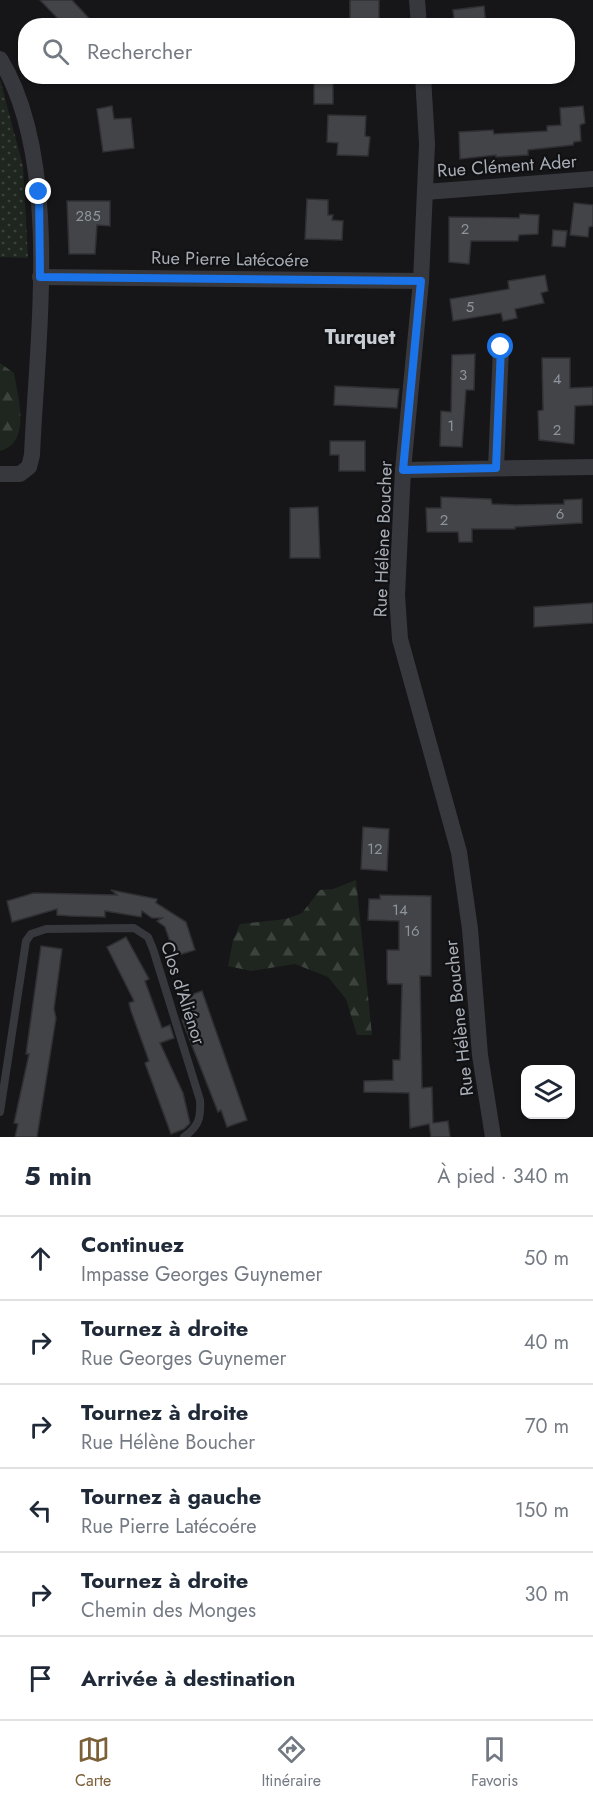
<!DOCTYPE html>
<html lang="fr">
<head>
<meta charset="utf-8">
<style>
	body { margin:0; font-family:Jost,sans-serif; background:#f2f2f3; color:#1f2937 }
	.controls { position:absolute; right:18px; bottom:18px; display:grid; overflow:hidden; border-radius:12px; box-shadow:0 2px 4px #0004 }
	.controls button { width:54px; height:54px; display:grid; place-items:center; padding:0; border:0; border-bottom:2px solid #e0e1e3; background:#fff; color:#1f2937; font:30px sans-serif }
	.stop { position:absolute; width:18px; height:18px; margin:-14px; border:4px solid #1a73e8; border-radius:50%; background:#fff }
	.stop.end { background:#1a73e8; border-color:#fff; box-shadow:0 2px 6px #0008 }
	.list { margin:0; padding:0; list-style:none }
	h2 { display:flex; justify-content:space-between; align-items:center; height:78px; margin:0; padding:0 24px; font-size:26px }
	h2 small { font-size:20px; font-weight:400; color:#747a83 }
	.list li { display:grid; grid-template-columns:39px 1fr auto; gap:18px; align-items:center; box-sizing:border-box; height:84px; padding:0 24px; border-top:2px solid #e0e1e3 }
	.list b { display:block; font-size:22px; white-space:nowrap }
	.list p { margin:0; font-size:20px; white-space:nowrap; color:#747a83 }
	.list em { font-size:20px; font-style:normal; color:#747a83 }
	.icon { flex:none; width:33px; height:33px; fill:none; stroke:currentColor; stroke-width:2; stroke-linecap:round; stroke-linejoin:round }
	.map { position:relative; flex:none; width:593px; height:1137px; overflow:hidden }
	.search { position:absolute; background:#fff; box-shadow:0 2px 4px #0004; left:18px; right:18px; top:18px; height:66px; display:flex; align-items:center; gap:15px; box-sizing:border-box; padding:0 21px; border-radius:24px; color:#747a83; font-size:22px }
	.sheet { height:582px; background:#fff }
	nav { display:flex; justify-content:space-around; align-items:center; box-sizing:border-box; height:84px; border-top:2px solid #e0e1e3; background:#fff; font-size:16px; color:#747a83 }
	nav a { display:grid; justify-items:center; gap:3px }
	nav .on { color:#7c6038 }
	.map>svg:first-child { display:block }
	.grass { fill:url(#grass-dots) }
	.forest { fill:url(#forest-firs) }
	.building { fill:#424448; stroke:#303034; stroke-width:1.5 }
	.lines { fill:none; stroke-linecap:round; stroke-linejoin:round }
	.lane { stroke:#37383d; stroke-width:8 }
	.street { stroke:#37383d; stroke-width:16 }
	.route { stroke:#1a73e8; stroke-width:8 }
	.labels { text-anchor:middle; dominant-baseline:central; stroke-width:4.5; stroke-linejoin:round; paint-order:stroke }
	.number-label { font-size:15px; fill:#8e949b }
	.street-label { font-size:18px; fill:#a8aeb7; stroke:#111113 }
	.neighbourhood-label { font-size:20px; font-weight:bold; fill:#c9cdd4; stroke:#111113 }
</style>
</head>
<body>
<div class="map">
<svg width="593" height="1137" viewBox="0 0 593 1137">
	<defs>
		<pattern id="grass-dots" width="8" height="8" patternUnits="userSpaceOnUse" patternTransform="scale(1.5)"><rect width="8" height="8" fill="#1e261f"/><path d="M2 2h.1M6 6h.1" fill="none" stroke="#3c433d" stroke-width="1.8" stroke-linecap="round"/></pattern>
		<pattern id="forest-firs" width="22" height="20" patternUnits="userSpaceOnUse" patternTransform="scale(1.5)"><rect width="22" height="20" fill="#1e261f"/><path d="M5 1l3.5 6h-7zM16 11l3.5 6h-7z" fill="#3c433d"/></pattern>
	</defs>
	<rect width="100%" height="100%" fill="#161618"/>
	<path class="grass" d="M0,79L23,166L28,258L0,257Z"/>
	<g class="forest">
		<path d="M0,363L14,373C18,397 32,443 0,451Z"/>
		<path d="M356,880L372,1035H357L346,999L328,977L295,964L251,971L228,966L233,940L240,924L286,919L302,913L320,890L333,889Z"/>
	</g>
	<g class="building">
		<path d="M40,0H72L96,26H65Z"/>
		<rect x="350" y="0" width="29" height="26"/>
		<path d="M484,6L486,26H455L453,10Z"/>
		<rect x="314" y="76" width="19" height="28"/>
		<path d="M112,106L114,119L131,118L134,148L103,152L97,109Z"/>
		<path d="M583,106L585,123L580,125L581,141L574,142L573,145L528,150V155L496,157V155L460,159L459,132L493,130L494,134L547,131V126L561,125L560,108Z"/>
		<path d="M328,115L366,116L365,136L370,137L368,156L337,155L338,143L327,142Z"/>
		<path d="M307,199L328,200V215H333L332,220L343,221L342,240L305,239Z"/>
		<path d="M67,201H110V226L97,225L95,254H69Z"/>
		<path d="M574,203L593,205V226L589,227L588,237L570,235Z"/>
		<path d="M520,214L539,215L538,234L519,235L518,241H471L469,264L449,262V217L519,218Z"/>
		<path d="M553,230L567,231L565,247L552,246Z"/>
		<path d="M545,275L548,291L541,293L544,303L515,309L517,318L503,321L501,313L453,321L450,299L509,289L508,281Z"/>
		<path d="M475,354L474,390H466L462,447L440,446L441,411L451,412L452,355Z"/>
		<path d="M542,358H570V388L593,387V405L575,406L574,444L539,440L538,411L543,410Z"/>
		<path d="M335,386L399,389L397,408L334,405Z"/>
		<path d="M330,441H365V471H339V455H330Z"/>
		<path d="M441,497L491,499L492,504L516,505L564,504V500L582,499V523L515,527V529H472V542H459L458,532H427L426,508H441Z"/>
		<path d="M318,507L320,558H290V508Z"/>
		<path d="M593,603V623L534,627V607Z"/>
		<path d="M363,827L389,829L387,871L361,869Z"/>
		<path d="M111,890L157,899L156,903L186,922L195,950L175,956L165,927L157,921L162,918H152L142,911L141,917L105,911V917L70,916L57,915V909L12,922L7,901L34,893L117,895Z"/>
		<path d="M380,895L431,896V976H420L422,1088L432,1087L433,1123L448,1121L450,1137H431L429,1124L410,1128L409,1093L364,1092V1081L393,1080V1060H400L402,984H388L387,979V950H399V921L368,920L369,899H380Z"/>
		<path d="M126,937L149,979L145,981L162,1028L170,1025L174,1038L160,1043L183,1093L190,1123L184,1129L171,1134L145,1063L149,1061L131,1011L129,1003L134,1001L107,947Z"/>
		<path d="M41,946L62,949L54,1009L56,1018L37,1137H15L18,1124L14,1123L29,1054H26Z"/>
		<path d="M202,991L247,1120L227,1127L221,1110L218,1112L182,1020L188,1014L182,998Z"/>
	</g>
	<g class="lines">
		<path class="lane" d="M0,1112L26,941L31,934L46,929L134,928L148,937L153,949L200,1100C201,1118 199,1126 184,1137"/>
		<g class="street">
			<path d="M417,0L419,26"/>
			<path d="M0,59C62,160 37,338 32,455L29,467L20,474H0"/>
			<path d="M423,76L427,144L421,281L403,470L397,595L400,639L459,852L470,929L480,1055L493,1137"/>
			<path d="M425,192L593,179"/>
			<path d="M40,277L421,281"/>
			<path d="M496,468L501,347"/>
			<path d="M403,470L593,467"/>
		</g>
	</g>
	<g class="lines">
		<path class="route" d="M39,192L40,277L421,281L403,470L496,468L501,347"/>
	</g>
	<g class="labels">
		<g class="number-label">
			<text x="88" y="216">285</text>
			<text x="465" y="229">2</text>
			<text x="470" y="307">5</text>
			<text x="463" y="375">3</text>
			<text x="557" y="379">4</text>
			<text x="451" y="426">1</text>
			<text x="557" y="430">2</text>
			<text x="560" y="514">6</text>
			<text x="444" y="520">2</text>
			<text x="375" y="849">12</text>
			<text x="400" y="910">14</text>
			<text x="412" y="931">16</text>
		</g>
		<g class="street-label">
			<text transform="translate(507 166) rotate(-4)">Rue Clément Ader</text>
			<text transform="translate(230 259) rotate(1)">Rue Pierre Latécoére</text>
			<text transform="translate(383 539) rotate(-88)">Rue Hélène Boucher</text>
			<text transform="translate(183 993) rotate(72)">Clos d'Aliénor</text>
			<text transform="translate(459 1018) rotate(-96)">Rue Hélène Boucher</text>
		</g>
		<g class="neighbourhood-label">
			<text x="360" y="337">Turquet</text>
		</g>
	</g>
</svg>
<div class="controls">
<button><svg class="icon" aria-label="layers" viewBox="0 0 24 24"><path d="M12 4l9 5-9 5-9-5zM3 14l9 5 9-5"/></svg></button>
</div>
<div class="stop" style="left:501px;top:347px"></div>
<div class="stop end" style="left:39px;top:192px"></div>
<div class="search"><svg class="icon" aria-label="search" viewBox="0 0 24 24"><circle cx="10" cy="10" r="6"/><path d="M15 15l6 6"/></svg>Rechercher</div>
</div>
<section class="sheet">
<h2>5 min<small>À pied · 340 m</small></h2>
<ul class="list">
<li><svg class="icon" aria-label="ahead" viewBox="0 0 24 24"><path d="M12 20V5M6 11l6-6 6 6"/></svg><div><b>Continuez</b><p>Impasse Georges Guynemer</p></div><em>50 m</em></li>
<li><svg class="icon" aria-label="right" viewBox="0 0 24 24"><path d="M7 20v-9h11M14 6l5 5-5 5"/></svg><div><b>Tournez à droite</b><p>Rue Georges Guynemer</p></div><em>40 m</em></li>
<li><svg class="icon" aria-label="right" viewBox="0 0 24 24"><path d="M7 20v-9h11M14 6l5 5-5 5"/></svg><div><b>Tournez à droite</b><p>Rue Hélène Boucher</p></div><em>70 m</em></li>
<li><svg class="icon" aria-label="left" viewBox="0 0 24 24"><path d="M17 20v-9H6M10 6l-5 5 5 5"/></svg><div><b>Tournez à gauche</b><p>Rue Pierre Latécoére</p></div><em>150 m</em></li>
<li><svg class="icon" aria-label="right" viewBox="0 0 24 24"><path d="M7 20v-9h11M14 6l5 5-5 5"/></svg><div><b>Tournez à droite</b><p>Chemin des Monges</p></div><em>30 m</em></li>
<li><svg class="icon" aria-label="arrive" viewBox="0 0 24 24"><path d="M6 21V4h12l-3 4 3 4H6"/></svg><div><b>Arrivée à destination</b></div></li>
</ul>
</section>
<nav>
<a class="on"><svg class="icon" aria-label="map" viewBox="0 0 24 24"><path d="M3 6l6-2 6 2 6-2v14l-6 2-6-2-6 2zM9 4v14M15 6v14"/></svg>Carte</a>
<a><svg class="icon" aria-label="directions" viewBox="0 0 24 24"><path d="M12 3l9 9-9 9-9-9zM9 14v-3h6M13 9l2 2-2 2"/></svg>Itinéraire</a>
<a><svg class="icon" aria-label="saved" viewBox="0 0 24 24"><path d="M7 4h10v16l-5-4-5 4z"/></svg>Favoris</a>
</nav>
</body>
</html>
